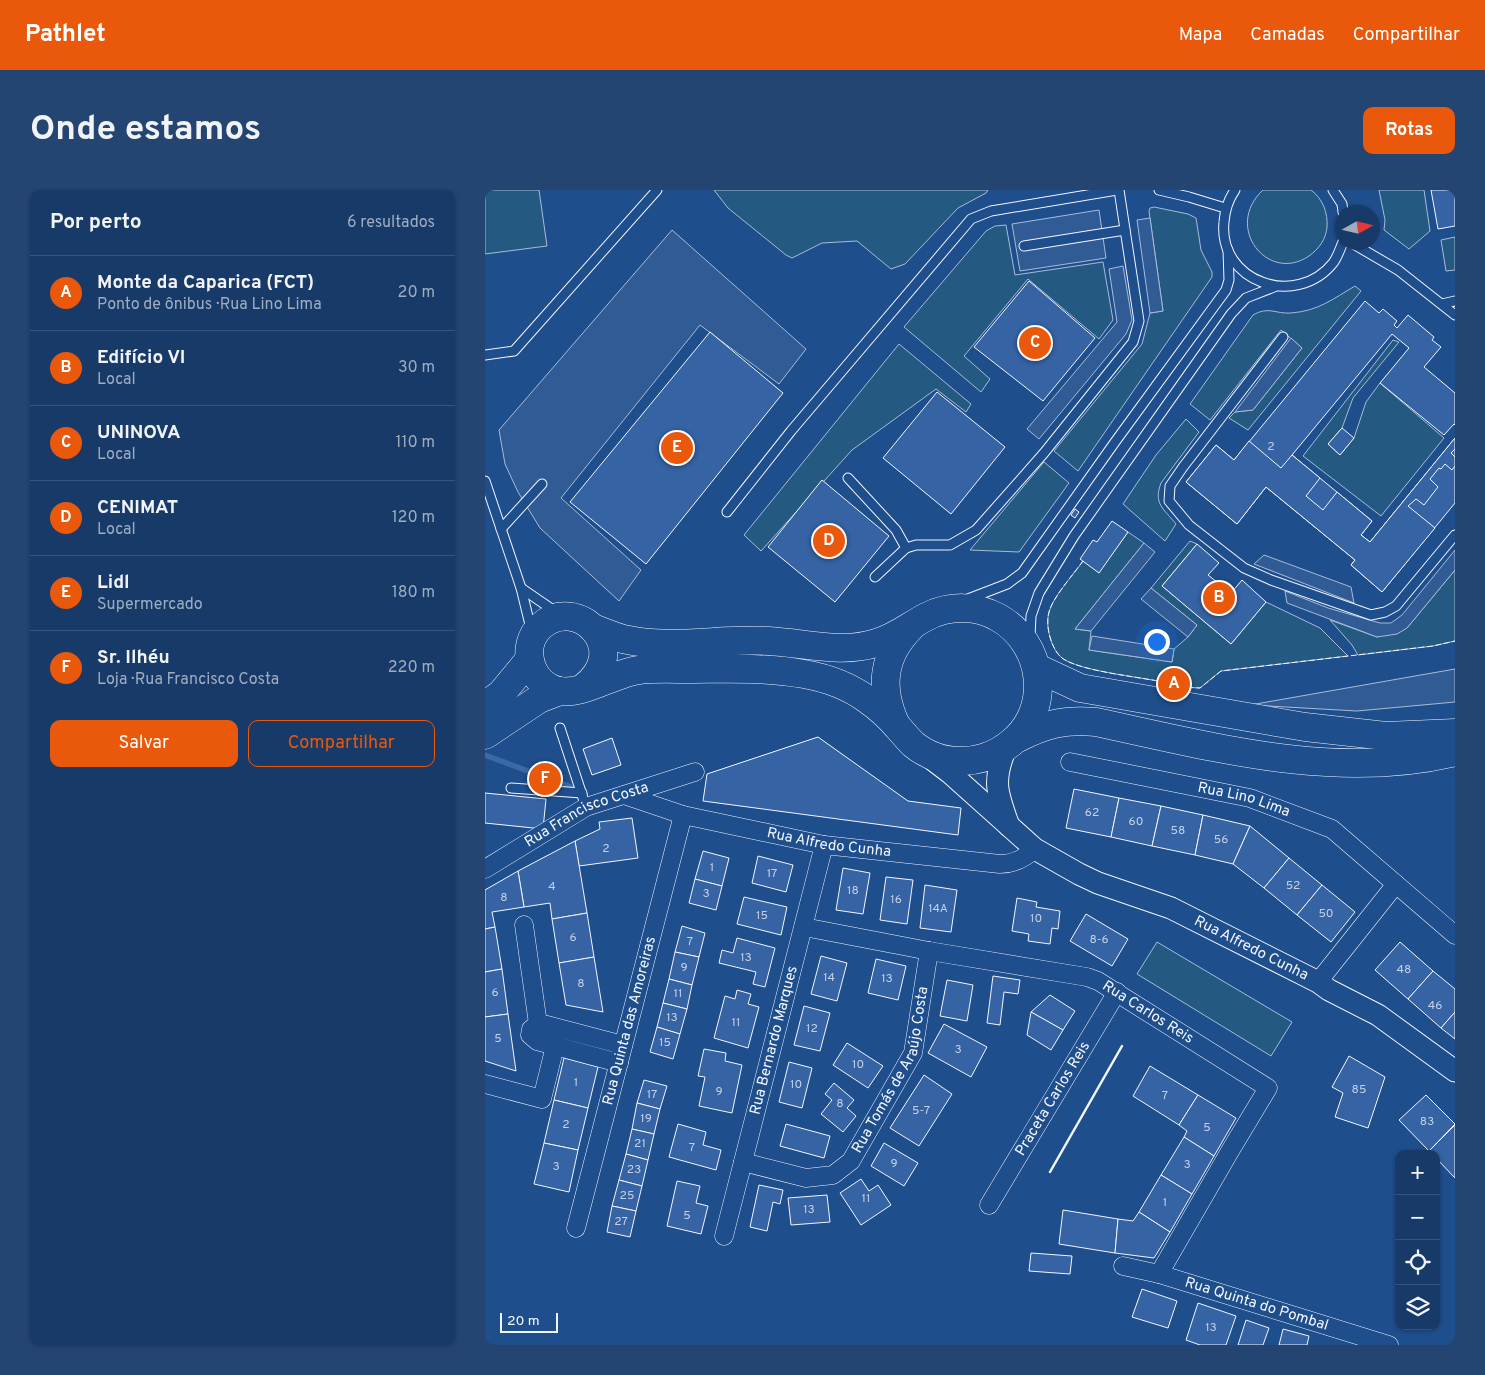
<!DOCTYPE html>
<html lang="pt">
<head>
<meta charset="utf-8">
<style>
	body { margin:0; font-family:Overpass,sans-serif; background:#244571; color:#f1f3f6 }
	.controls { position:absolute; right:15px; bottom:15px; display:grid; overflow:hidden; border-radius:10px; box-shadow:0 1px 4px #0004 }
	.controls button { width:45px; height:45px; display:grid; place-items:center; padding:0; border:0; border-bottom:1px solid #36547d; background:#173a69; color:#f1f3f6; font:25px sans-serif }
	.compass { position:absolute; left:850px; top:15px; width:45px; height:45px; border-radius:50%; background:#173a69; box-shadow:0 1px 4px #0004; rotate:82deg }
	.scale { position:absolute; left:15px; bottom:12px; width:58px; box-sizing:border-box; padding-left:5px; border:2px solid #f2f6ff; border-top:0; font-size:14px; line-height:18px; white-space:nowrap; color:#f2f6ff; -webkit-text-stroke:4px #1f4e8c; paint-order:stroke }
	.you { position:absolute; left:671px; top:451px; width:18px; height:18px; margin:-12px; border:4px solid #fff; border-radius:50%; background:#1a73e8; box-shadow:0 0 0 8px #1a73e833 }
	.badge { display:grid; place-items:center; width:32px; height:32px; border-radius:50%; background:#ea580c; color:#fff; font-size:16px; font-weight:700 }
	.pin { position:absolute; translate:-50% -50%; border:2px solid #fff; box-shadow:0 1px 5px #0006 }
	.list { margin:0; padding:0; list-style:none }
	h2 { display:flex; justify-content:space-between; align-items:center; height:65px; margin:0; padding:0 20px; font-size:21px }
	h2 small { font-size:16px; font-weight:400; color:#9eadc0 }
	.list li { display:grid; grid-template-columns:32px 1fr auto; gap:15px; align-items:center; box-sizing:border-box; height:75px; padding:0 20px; border-top:1px solid #36547d }
	.list b { display:block; font-size:19px; white-space:nowrap }
	.list p { margin:0; font-size:16px; white-space:nowrap; color:#9eadc0 }
	.list em { font-size:16px; font-style:normal; color:#9eadc0 }
	.actions { display:flex; gap:10px; padding:15px 20px }
	.actions a { flex:1; padding:11px 0; border:1px solid #ea580c; border-radius:10px; text-align:center; font-size:18px; color:#ea580c }
	.actions .main { background:#ea580c; color:#fff }
	.icon { flex:none; width:28px; height:28px; fill:none; stroke:currentColor; stroke-width:2; stroke-linecap:round; stroke-linejoin:round }
	.map { position:relative; flex:none; width:970px; height:1155px; overflow:hidden; border-radius:10px }
	header { display:flex; align-items:center; gap:30px; box-sizing:border-box; height:70px; padding:0 25px; background:#ea580c; color:#fff }
	header strong { font-size:24px }
	nav { display:flex; gap:28px; margin-inline-start:auto; font-size:18px }
	.intro { display:flex; align-items:center; justify-content:space-between; box-sizing:border-box; height:120px; padding:0 30px }
	h1 { margin:0; font-size:35px }
	.button { padding:12px 22px; border-radius:10px; background:#ea580c; color:#fff; font-size:18px; font-weight:700 }
	main { display:flex; gap:30px; padding:0 30px }
	aside { flex:1; background:#173a69; border-radius:10px; box-shadow:0 1px 4px #0004 }
	.map>svg:first-child { display:block }
	.green { fill:#245a82; stroke:#a8bbd7 }
	.parking { fill:#305b95; stroke:#a8bbd7 }
	.lines { fill:none; stroke-linecap:round; stroke-linejoin:round }
	.stream { stroke:#3b69a3; stroke-width:5.5 }
	.building { fill:#3563a3; stroke:#f2f6ff }
	.service-casing { stroke:#f2f6ff; stroke-width:11 }
	.minor-casing { stroke:#f2f6ff; stroke-width:19 }
	.tertiary-casing { stroke:#f2f6ff; stroke-width:23 }
	.primary-casing { stroke:#f2f6ff; stroke-width:29 }
	.service { stroke:#1f4e8c; stroke-width:9 }
	.minor { stroke:#1f4e8c; stroke-width:18 }
	.tertiary { stroke:#1f4e8c; stroke-width:21 }
	.primary { stroke:#1f4e8c; stroke-width:28 }
	.fence { stroke:#f2f6ff; stroke-width:1; stroke-dasharray:6 2.5; stroke-linecap:butt }
	.wall { stroke:#f2f6ff; stroke-width:2.5 }
	.labels { text-anchor:middle; dominant-baseline:central; stroke-width:4; stroke-linejoin:round; paint-order:stroke }
	.number-label { font-size:12px; fill:#c3d1e8 }
	.street-label { font-size:15px; fill:#f2f6ff; stroke:#1f4e8c }
</style>
</head>
<body>
<header>
<strong>Pathlet</strong>
<nav><a>Mapa</a><a>Camadas</a><a>Compartilhar</a></nav>
</header>
<div class="intro"><h1>Onde estamos</h1><a class="button">Rotas</a></div>
<main>
<aside>
<h2>Por perto<small>6 resultados</small></h2>
<ul class="list">
<li><span class="badge">A</span><div><b>Monte da Caparica (FCT)</b><p>Ponto de ônibus · Rua Lino Lima</p></div><em>20 m</em></li>
<li><span class="badge">B</span><div><b>Edifício VI</b><p>Local</p></div><em>30 m</em></li>
<li><span class="badge">C</span><div><b>UNINOVA</b><p>Local</p></div><em>110 m</em></li>
<li><span class="badge">D</span><div><b>CENIMAT</b><p>Local</p></div><em>120 m</em></li>
<li><span class="badge">E</span><div><b>Lidl</b><p>Supermercado</p></div><em>180 m</em></li>
<li><span class="badge">F</span><div><b>Sr. Ilhéu</b><p>Loja · Rua Francisco Costa</p></div><em>220 m</em></li>
</ul>
<div class="actions"><a class="main">Salvar</a><a>Compartilhar</a></div>
</aside>
<div class="map">
<svg width="970" height="1155" viewBox="0 0 970 1155">
	<rect width="100%" height="100%" fill="#1f4e8c"/>
	<g class="green">
		<path d="M0,0H54L62,56L0,64Z"/>
		<path d="M229,0H503L501,3L473,18L420,74L406,79L372,51L337,53L307,68L301,65L243,18Z"/>
		<path d="M778,0H826C838,9 843,23 842,37C841,49 834,59 824,66C783,94 738,37 778,0Z"/>
		<path d="M894,0H939L945,41L924,59L899,40L900,30Z"/>
		<path d="M669,17L703,24L711,28L716,60L727,82V87L593,281L569,261L657,154L665,123L678,121L664,21L665,18Z"/>
		<path d="M521,35L530,85L618,72L628,130L614,149L543,89L479,166L505,189L496,202L419,137L501,41L510,36Z"/>
		<path d="M970,47V80L961,81L956,50Z"/>
		<path d="M870,96L876,101L763,240L744,228L750,222L768,220L817,158L796,140L725,230L705,214L768,125C784,116 790,124 806,123C833,121 848,109 870,96Z"/>
		<path d="M908,150L914,152L868,208L857,238L843,254L855,265L869,248L881,212L895,193L959,248L896,326L818,266Z"/>
		<path d="M414,154L486,214L481,222L451,199L367,260L276,361L259,345Z"/>
		<path d="M701,229L714,242L676,293C668,314 679,319 691,334L680,351L638,314L671,265Z"/>
		<path d="M559,272L584,293L534,362L485,360Z"/>
		<path d="M643,342L659,353L590,439L606,441L604,460L687,472L689,459L703,447L712,435L666,398L705,351L712,354L677,396L746,454L781,412L835,438L863,466L736,481L715,498L697,497L698,489L679,486L678,492C655,487 594,481 577,468C566,459 560,436 564,422C568,407 588,385 598,371L614,382Z"/>
		<path d="M970,380V451L948,456L873,465L867,455L845,430L892,447L922,438Z"/>
		<path d="M672,752L807,832L786,866L652,784Z"/>
	</g>
	<g class="parking">
		<path d="M614,20L621,68L535,81L527,34Z"/>
		<path d="M665,28L678,121L665,123L652,30Z"/>
		<path d="M187,40L321,159L294,194L215,135L76,308L156,380L134,411L55,338L33,302L20,274L14,240Z"/>
		<path d="M638,76L647,130L641,144L554,249L542,239L632,132L624,79Z"/>
		<path d="M806,148L817,158L768,220L750,222Z"/>
		<path d="M659,353L670,362L606,441L590,439Z"/>
		<path d="M970,360V380L922,438L912,444L892,447L802,413L800,401L843,418L895,433H906L917,425Z"/>
		<path d="M779,365L866,397L869,413L769,374Z"/>
		<path d="M666,398L712,435L703,447L656,409Z"/>
		<path d="M607,446L689,459L687,472L604,460Z"/>
		<path d="M970,479V512L872,521L765,515Z"/>
	</g>
	<g class="lines">
		<path class="stream" d="M0,565L94,600"/>
	</g>
	<g class="building">
		<path d="M946,0H970V36L953,39Z"/>
		<path d="M544,91L610,148L558,211L489,157Z"/>
		<path d="M880,111L894,123L898,119L912,131L909,135L912,138L923,125L949,147L947,150L956,157L939,177L970,203V235L969,234L959,245L895,193L924,158L907,144L807,265L887,331L876,345L885,352L970,248V313L897,402L866,375L870,370L781,297L752,334L701,292L731,255L749,270Z"/>
		<path d="M225,142L298,203L161,374L85,312Z"/>
		<path d="M452,202L520,257L466,324L398,268Z"/>
		<path d="M857,238L869,248L855,265L843,254Z"/>
		<path d="M970,248V259L966,263L970,267V276L967,280L960,274L956,279L954,278L945,289L953,297L939,315L931,309L923,316L950,338L897,402L866,375L870,370L781,297L752,334L701,292L731,255L749,270L764,251L796,278L807,265L835,288L821,306L838,320L852,302L887,331L876,345L885,352Z"/>
		<path d="M337,290L404,346L350,412L283,357Z"/>
		<path d="M590,319L594,322L590,328L586,325Z"/>
		<path d="M627,331L643,342L614,383L595,369L608,350L612,352Z"/>
		<path d="M712,354L734,373L723,385L746,403L757,390L781,412L746,454L677,396Z"/>
		<path d="M333,547L423,611L476,618L473,645L218,611L222,584Z"/>
		<path d="M127,548L136,575L107,585L98,559Z"/>
		<path d="M589,599L634,608L626,647L581,638Z"/>
		<path d="M0,603L61,609L58,639L0,633Z"/>
		<path d="M634,608L676,616L667,656L626,647Z"/>
		<path d="M676,616L718,625L710,665L667,656Z"/>
		<path d="M718,625L765,636L748,674L710,665Z"/>
		<path d="M147,628L153,668L94,676L90,651L115,639L114,632Z"/>
		<path d="M765,636L804,668L779,698L748,674Z"/>
		<path d="M90,651L102,723L67,729L65,713L39,717L33,681Z"/>
		<path d="M218,661L244,668L237,696L210,689Z"/>
		<path d="M273,666L308,675L301,702L267,693Z"/>
		<path d="M804,668L837,695L812,725L779,698Z"/>
		<path d="M358,678L385,683L378,724L351,720Z"/>
		<path d="M33,681L39,717L7,722L10,737L0,739V700Z"/>
		<path d="M401,687L428,690L422,734L395,730Z"/>
		<path d="M210,689L237,696L231,720L204,713Z"/>
		<path d="M440,695L472,700L466,742L435,738Z"/>
		<path d="M837,695L870,722L846,752L812,725Z"/>
		<path d="M259,707L302,717L296,745L252,734Z"/>
		<path d="M532,708L552,712L551,717L575,721L573,739L567,738L565,754L543,751L544,744L527,741Z"/>
		<path d="M102,723L109,767L74,773L67,729Z"/>
		<path d="M601,724L643,749L627,776L585,751Z"/>
		<path d="M197,736L220,743L214,767L190,762Z"/>
		<path d="M10,737L17,779L0,782V739Z"/>
		<path d="M252,748L290,758L280,797L268,794L271,782L234,773L237,760L248,763Z"/>
		<path d="M915,752L948,781L923,809L890,780Z"/>
		<path d="M190,762L214,767L207,795L184,789Z"/>
		<path d="M336,766L362,773L352,811L326,804Z"/>
		<path d="M109,767L118,822L81,815L74,773Z"/>
		<path d="M391,769L421,776L413,810L383,803Z"/>
		<path d="M17,779L23,824L0,827V782Z"/>
		<path d="M948,781L970,799V822L956,838L923,809Z"/>
		<path d="M508,786L535,790L533,804L519,802L515,835L502,833Z"/>
		<path d="M184,789L207,795L202,819L178,813Z"/>
		<path d="M462,790L488,795L482,831L455,826Z"/>
		<path d="M252,800L266,804L263,814L274,817L263,858L229,848L240,806L250,809Z"/>
		<path d="M565,805L590,821L578,840L546,822Z"/>
		<path d="M178,813L202,819L195,844L172,837Z"/>
		<path d="M319,816L345,823L335,861L309,855Z"/>
		<path d="M546,822L578,840L566,860L542,845Z"/>
		<path d="M970,822V849L956,838Z"/>
		<path d="M23,824L31,881L0,871V827Z"/>
		<path d="M459,834L502,857L486,887L443,863Z"/>
		<path d="M172,837L195,844L188,869L165,862Z"/>
		<path d="M362,853L398,876L383,898L348,875Z"/>
		<path d="M219,859L241,863L240,871L257,875L247,923L214,916L220,887L213,886Z"/>
		<path d="M864,866L900,887L883,938L850,927L858,903L847,897Z"/>
		<path d="M79,868L113,877L103,918L69,910Z"/>
		<path d="M304,872L327,878L317,918L294,912Z"/>
		<path d="M665,876L713,905L694,935L648,906Z"/>
		<path d="M439,885L467,904L434,956L405,938Z"/>
		<path d="M159,890L182,896L175,919L152,913Z"/>
		<path d="M349,893L369,910L362,918L371,926L358,942L336,924L347,910L340,904Z"/>
		<path d="M713,905L751,928L729,966L699,947L702,941L694,935Z"/>
		<path d="M941,905L970,934L944,961L914,930Z"/>
		<path d="M69,910L103,918L93,960L59,953Z"/>
		<path d="M152,913L175,919L169,944L147,939Z"/>
		<path d="M193,934L221,942L218,955L236,960L231,980L184,967Z"/>
		<path d="M301,934L345,946L339,968L295,956Z"/>
		<path d="M970,935V988L951,968V964H947L944,961Z"/>
		<path d="M147,939L169,944L163,970L141,964Z"/>
		<path d="M699,947L729,966L707,1004L676,985Z"/>
		<path d="M59,953L93,960L84,1002L49,994Z"/>
		<path d="M399,953L433,973L419,996L386,976Z"/>
		<path d="M141,964L163,970L157,996L134,990Z"/>
		<path d="M676,985L707,1004L685,1042L654,1022Z"/>
		<path d="M376,989L384,1001L393,995L406,1015L376,1035L355,1003Z"/>
		<path d="M134,990L157,996L151,1021L127,1016Z"/>
		<path d="M192,991L215,996L211,1013L223,1016L216,1044L182,1036Z"/>
		<path d="M274,995L298,1000L295,1014L288,1012L282,1041L265,1037Z"/>
		<path d="M342,1005L345,1032L306,1035L303,1008Z"/>
		<path d="M127,1016L151,1021L145,1047L122,1042Z"/>
		<path d="M578,1020L633,1029L630,1063L574,1054Z"/>
		<path d="M654,1022L685,1042L669,1068L630,1063L633,1029L648,1031Z"/>
		<path d="M546,1063L587,1066L585,1084L544,1081Z"/>
		<path d="M657,1099L692,1111L683,1138L647,1127Z"/>
		<path d="M713,1113L751,1126L741,1155H715L701,1150Z"/>
		<path d="M761,1130L784,1138L778,1155H753Z"/>
		<path d="M798,1139L824,1146L822,1155H794Z"/>
	</g>
	<g class="lines">
		<g class="service-casing">
			<g id="service">
				<path d="M674,0L704,7L740,18"/>
				<path d="M750,0C743,10 740,19 739,32C733,92 811,119 848,73C852,68 855,59 858,52"/>
				<path d="M848,0L857,14L858,22"/>
				<path d="M865,52L913,80L970,125"/>
				<path d="M539,56L640,40"/>
				<path d="M957,114L970,111"/>
				<path d="M798,147L698,277L685,296L684,311L704,335L759,378L786,390L886,425L900,422L911,416L970,345"/>
				<path d="M0,165L29,161L172,0"/>
				<path d="M363,288L411,340L421,358"/>
				<path d="M0,291L36,398L46,439"/>
				<path d="M242,322L306,241L486,29L506,21L632,0"/>
				<path d="M16,339L57,294"/>
				<path d="M390,387L421,358L431,355H465L491,340L559,263L648,152L654,131L634,0"/>
				<path d="M36,398L71,422"/>
				<path d="M483,409L522,394L537,383L630,252L741,100L744,90L743,60"/>
				<path d="M545,447L546,426L554,403L589,346L746,124L761,108L789,97"/>
				<path d="M75,538L101,617"/>
				<path d="M26,598L97,603"/>
			</g>
		</g>
		<g class="minor-casing">
			<g id="minor">
				<path id="s1" d="M585,572L765,608L847,639L970,745"/>
				<path id="s2" d="M139,605L198,625L339,655L515,674C529,674 540,668 550,659"/>
				<path id="s3" d="M0,679L101,617L210,582"/>
				<path d="M39,735L53,834"/>
				<path id="s4" d="M319,737L444,761L602,787L613,791L783,898L745,961L674,1084"/>
				<path d="M833,792L911,694"/>
				<path d="M134,873L52,851L45,845L46,839L53,834L62,835L138,855"/>
				<path d="M0,894L57,909L70,856"/>
				<path id="s5" d="M258,972L321,988L348,985L366,971L428,863L444,761"/>
				<path id="s6" d="M504,1015L632,802"/>
				<path id="s7" d="M91,1038L198,625"/>
				<path id="s8" d="M239,1046L339,655"/>
				<path id="s9" d="M638,1076L674,1084L904,1155"/>
			</g>
		</g>
		<g class="tertiary-casing">
			<g id="tertiary">
				<path d="M521,558C507,591 512,603 524,636"/>
				<path id="s10" d="M444,567L465,583L550,659L594,684L613,693L686,718L833,792L844,800L893,825L970,881"/>
			</g>
		</g>
		<g class="primary-casing">
			<g id="primary">
				<path d="M552,478L595,498L820,537L901,546L970,543"/>
				<path d="M98,498C149,459 92,404 56,436C34,456 45,495 74,501C99,505 129,483 154,480C170,478 188,479 204,479C243,479 281,477 319,484C342,488 364,496 383,510C393,517 403,526 411,535C417,542 422,548 428,554C457,578 499,576 527,552C568,518 558,453 514,428C492,415 464,415 441,427C424,436 410,448 391,453C356,464 319,453 284,451C235,448 186,460 138,449C128,446 118,442 108,438"/>
				<path d="M0,515L16,504L44,470"/>
				<path d="M411,535C394,498 397,466 426,437"/>
				<path d="M0,545L54,509L75,501"/>
				<path d="M533,548C561,534 580,529 611,532C728,557 851,591 970,562"/>
			</g>
		</g>
		<use href="#service" class="service"/>
		<use href="#minor" class="minor"/>
		<use href="#tertiary" class="tertiary"/>
		<use href="#primary" class="primary"/>
		<path class="fence" d="M598,371C588,385 568,407 564,422C560,436 566,459 577,468C594,481 655,487 678,492L679,486L698,489L697,497L715,498L736,481L948,456L970,451"/>
		<path class="wall" d="M565,982L637,856"/>
	</g>
	<g class="labels">
		<g class="number-label">
			<text x="786" y="257">2</text>
			<text x="607" y="623">62</text>
			<text x="651" y="632">60</text>
			<text x="693" y="641">58</text>
			<text x="736" y="650">56</text>
			<text x="121" y="659">2</text>
			<text x="227" y="678">1</text>
			<text x="287" y="684">17</text>
			<text x="808" y="696">52</text>
			<text x="67" y="697">4</text>
			<text x="368" y="701">18</text>
			<text x="221" y="704">3</text>
			<text x="19" y="708">8</text>
			<text x="411" y="710">16</text>
			<text x="453" y="719">14A</text>
			<text x="841" y="724">50</text>
			<text x="277" y="726">15</text>
			<text x="551" y="729">10</text>
			<text x="88" y="748">6</text>
			<text x="614" y="750">8-6</text>
			<text x="205" y="752">7</text>
			<text x="261" y="768">13</text>
			<text x="199" y="778">9</text>
			<text x="919" y="780">48</text>
			<text x="344" y="788">14</text>
			<text x="402" y="789">13</text>
			<text x="96" y="794">8</text>
			<text x="10" y="803">6</text>
			<text x="193" y="804">11</text>
			<text x="950" y="816">46</text>
			<text x="187" y="828">13</text>
			<text x="251" y="833">11</text>
			<text x="327" y="839">12</text>
			<text x="13" y="849">5</text>
			<text x="180" y="853">15</text>
			<text x="473" y="860">3</text>
			<text x="373" y="875">10</text>
			<text x="91" y="893">1</text>
			<text x="311" y="895">10</text>
			<text x="874" y="900">85</text>
			<text x="234" y="902">9</text>
			<text x="167" y="905">17</text>
			<text x="680" y="906">7</text>
			<text x="355" y="914">8</text>
			<text x="436" y="921">5-7</text>
			<text x="161" y="929">19</text>
			<text x="942" y="932">83</text>
			<text x="81" y="935">2</text>
			<text x="722" y="938">5</text>
			<text x="155" y="954">21</text>
			<text x="207" y="958">7</text>
			<text x="409" y="974">9</text>
			<text x="702" y="975">3</text>
			<text x="71" y="977">3</text>
			<text x="149" y="980">23</text>
			<text x="142" y="1006">25</text>
			<text x="381" y="1009">11</text>
			<text x="680" y="1013">1</text>
			<text x="324" y="1020">13</text>
			<text x="202" y="1026">5</text>
			<text x="136" y="1032">27</text>
			<text x="726" y="1138">13</text>
		</g>
		<g class="street-label">
			<text stroke="none"><textPath href="#s1" startOffset="178">Rua Lino Lima</textPath></text>
			<text stroke="none"><textPath href="#s3" startOffset="116">Rua Francisco Costa</textPath></text>
			<text stroke="none"><textPath href="#s2" startOffset="211">Rua Alfredo Cunha</textPath></text>
			<text stroke="none"><textPath href="#s10" startOffset="379">Rua Alfredo Cunha</textPath></text>
			<text stroke="none"><textPath href="#s4" startOffset="358">Rua Carlos Reis</textPath></text>
			<text stroke="none"><textPath href="#s7" startOffset="214">Rua Quinta das Amoreiras</textPath></text>
			<text stroke="none"><textPath href="#s8" startOffset="202">Rua Bernardo Marques</textPath></text>
			<text stroke="none"><textPath href="#s5" startOffset="216">Rua Tomás de Araújo Costa</textPath></text>
			<text stroke="none"><textPath href="#s6" startOffset="124">Praceta Carlos Reis</textPath></text>
			<text stroke="none"><textPath href="#s9" startOffset="139">Rua Quinta do Pombal</textPath></text>
		</g>
	</g>
</svg>
<div class="controls">
<button>+</button>
<button>−</button>
<button><svg class="icon" aria-label="locate" viewBox="0 0 24 24"><circle cx="12" cy="12" r="6"/><path d="M12 2v4M12 18v4M2 12h4M18 12h4"/></svg></button>
<button><svg class="icon" aria-label="layers" viewBox="0 0 24 24"><path d="M12 4l9 5-9 5-9-5zM3 14l9 5 9-5"/></svg></button>
</div>
<svg class="compass" viewBox="-18 -18 36 36"><path d="M0-13l5 13h-10z" fill="#e53935"/><path d="M0 13l5-13h-10z" fill="#9eadc0"/></svg>
<div class="scale">20 m</div>
<div class="you"></div>
<div class="pin badge" style="left:689px;top:494px">A</div>
<div class="pin badge" style="left:734px;top:408px">B</div>
<div class="pin badge" style="left:550px;top:153px">C</div>
<div class="pin badge" style="left:344px;top:351px">D</div>
<div class="pin badge" style="left:192px;top:258px">E</div>
<div class="pin badge" style="left:60px;top:589px">F</div>
</div>
</main>
</body>
</html>
